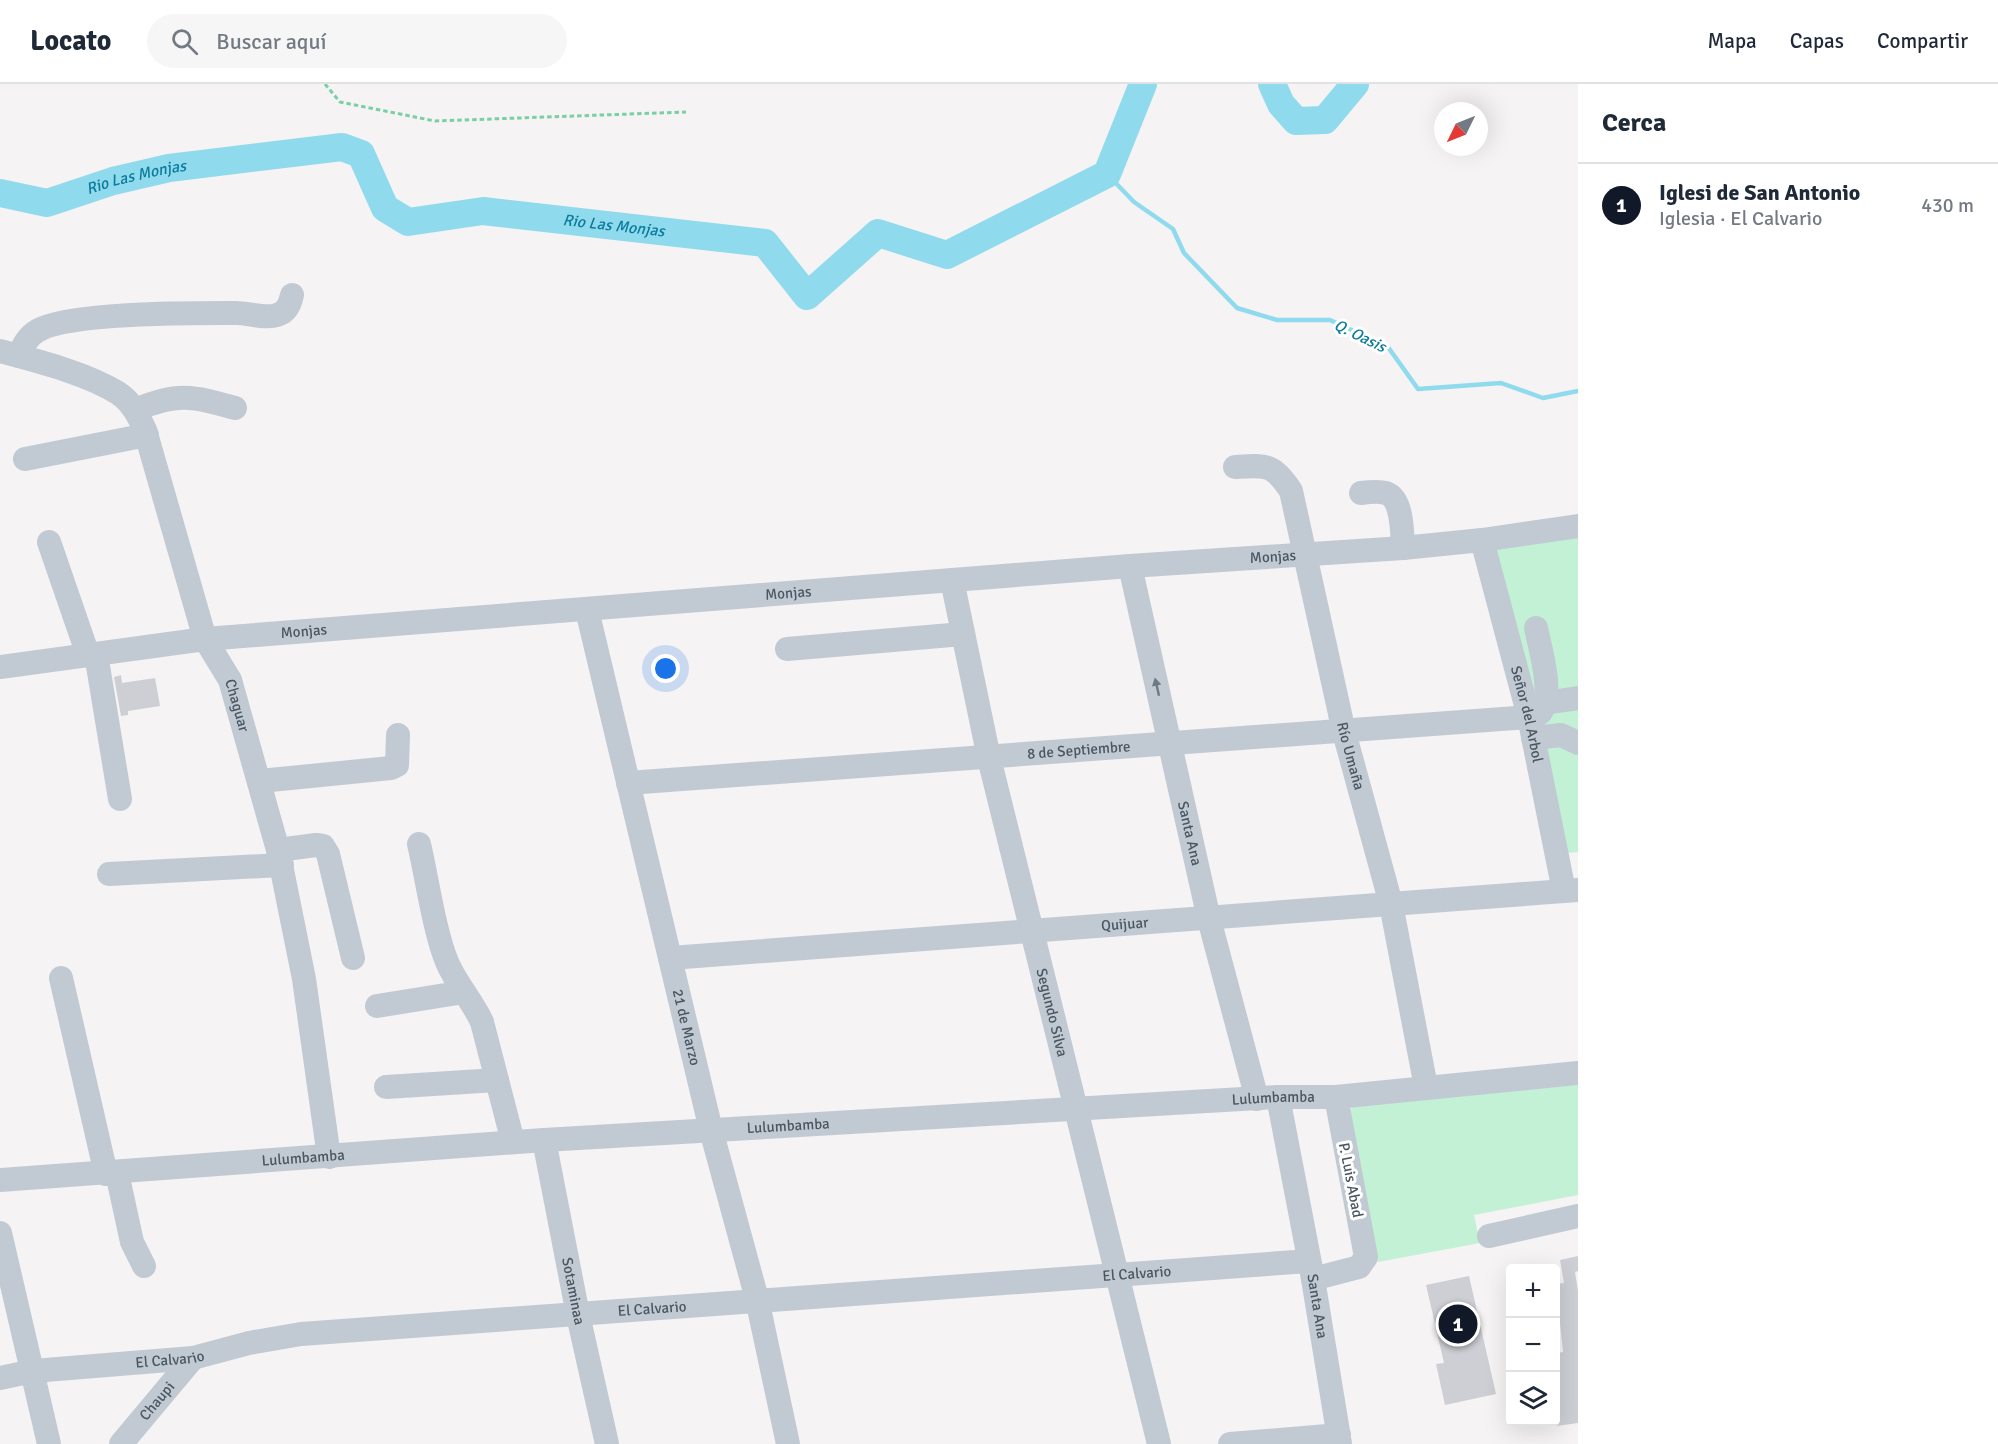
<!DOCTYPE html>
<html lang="es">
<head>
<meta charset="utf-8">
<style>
	body { margin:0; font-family:Signika,sans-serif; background:#f6f6f7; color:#1f2937 }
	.controls { position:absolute; right:18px; bottom:18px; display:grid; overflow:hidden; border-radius:6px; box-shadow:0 6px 24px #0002 }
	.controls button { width:54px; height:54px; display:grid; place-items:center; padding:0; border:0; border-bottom:2px solid #e0e1e3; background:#fff; color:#1f2937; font:30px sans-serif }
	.compass { position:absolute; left:1434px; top:18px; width:54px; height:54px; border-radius:50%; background:#fff; box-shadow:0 6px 24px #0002; rotate:227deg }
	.you { position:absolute; left:666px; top:585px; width:21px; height:21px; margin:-15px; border:4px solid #fff; border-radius:50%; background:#1a73e8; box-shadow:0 0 0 9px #1a73e833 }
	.badge { display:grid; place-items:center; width:39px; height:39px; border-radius:50%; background:#111827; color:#fff; font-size:20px; font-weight:700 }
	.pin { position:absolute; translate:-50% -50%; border:3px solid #fff; box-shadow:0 2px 6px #0006 }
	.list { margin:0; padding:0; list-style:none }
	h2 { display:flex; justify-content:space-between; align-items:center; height:78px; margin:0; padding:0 24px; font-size:26px }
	h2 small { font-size:20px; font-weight:400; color:#747a83 }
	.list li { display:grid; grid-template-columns:39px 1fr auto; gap:18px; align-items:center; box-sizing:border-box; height:84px; padding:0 24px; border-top:2px solid #e0e1e3 }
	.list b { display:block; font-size:22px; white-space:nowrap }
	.list p { margin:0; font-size:20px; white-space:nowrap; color:#747a83 }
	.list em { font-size:20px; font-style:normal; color:#747a83 }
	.icon { flex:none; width:33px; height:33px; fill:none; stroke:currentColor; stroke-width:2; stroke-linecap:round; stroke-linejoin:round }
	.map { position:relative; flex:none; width:1578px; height:1360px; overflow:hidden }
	header { display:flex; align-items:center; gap:36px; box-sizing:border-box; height:84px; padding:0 30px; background:#fff; border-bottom:2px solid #e0e1e3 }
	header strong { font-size:28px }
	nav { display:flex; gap:33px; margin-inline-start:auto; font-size:21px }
	.search { width:420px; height:54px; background:#f6f6f7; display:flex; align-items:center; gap:15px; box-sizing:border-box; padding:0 21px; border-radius:33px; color:#747a83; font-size:22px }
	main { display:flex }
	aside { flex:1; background:#fff }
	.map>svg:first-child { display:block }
	.green { fill:#c3f1d5 }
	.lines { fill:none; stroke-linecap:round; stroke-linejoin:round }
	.stream { stroke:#90daee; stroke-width:4.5 }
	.river { stroke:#90daee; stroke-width:28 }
	.building { fill:#cdcfd5 }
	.path { stroke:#7ad0a6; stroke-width:3; stroke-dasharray:4.5 3; stroke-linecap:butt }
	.minor { stroke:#c1cad2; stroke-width:24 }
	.oneway { fill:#6e7983 }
	.labels { text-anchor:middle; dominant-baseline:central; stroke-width:6; stroke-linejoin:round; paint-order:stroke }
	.street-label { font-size:15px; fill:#4a5661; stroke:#fff }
	.water-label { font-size:16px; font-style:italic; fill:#0c7c9b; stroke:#fff }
</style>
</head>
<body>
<header>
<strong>Locato</strong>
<div class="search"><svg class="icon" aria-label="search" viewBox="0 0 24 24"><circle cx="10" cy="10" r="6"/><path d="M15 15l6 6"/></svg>Buscar aquí</div>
<nav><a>Mapa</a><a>Capas</a><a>Compartir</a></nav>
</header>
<main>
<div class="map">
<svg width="1578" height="1360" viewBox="0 0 1578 1360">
	<rect width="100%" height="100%" fill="#f5f3f3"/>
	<g class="green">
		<path d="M1578,434V768L1565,769L1489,445Z"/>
		<path d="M1578,1001V1111L1474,1131L1480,1159L1378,1178L1348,1034L1352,1022Z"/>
	</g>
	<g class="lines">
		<path class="stream" d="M1107,90L1134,118L1173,145L1184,169L1237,224L1277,236H1330L1388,263L1418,305L1501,299L1543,314L1578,307"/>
		<g class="river">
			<path d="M1272,0L1281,20L1296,37L1325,36L1355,0"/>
			<path id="s1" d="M0,109L47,119L113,97L169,84L342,63L361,70L385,124L408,138L483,127L765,159L807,212L878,149L947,171L1107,90L1143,0"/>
		</g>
	</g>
	<g class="building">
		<path d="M121,591L122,599L155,594L160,622L128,627V631L121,632L114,593Z"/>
		<path d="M1578,1172V1187L1575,1188L1578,1207V1339L1556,1342V1269L1563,1268L1556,1200L1564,1199L1560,1176Z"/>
		<path d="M1469,1192L1496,1310L1445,1321L1436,1280L1444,1279L1426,1201Z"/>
	</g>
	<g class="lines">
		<path class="path" d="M325,0L340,18L435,37L686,28"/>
		<g class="minor">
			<path id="s2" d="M0,267C37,277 86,289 118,309C132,318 139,333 145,346L205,555L230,596L278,766L304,895L329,1073"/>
			<path d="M19,272C23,262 27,253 37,247C67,228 196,229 236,229C248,229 266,235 277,231C287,228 290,220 292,211"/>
			<path d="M135,326C178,308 192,312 235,324"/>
			<path d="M25,375L147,351"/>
			<path id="s3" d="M1235,383C1265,381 1273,379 1291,407L1344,648L1391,820L1426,1003"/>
			<path d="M1361,409C1369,408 1379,407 1386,409C1403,415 1402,449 1403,464"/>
			<path id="s4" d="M1482,456L1529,633L1564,807"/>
			<path d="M49,458L88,571"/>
			<path id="s5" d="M1130,482L1209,835L1257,1015"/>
			<path id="s6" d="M952,496L989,674L1159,1360"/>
			<path id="s7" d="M587,526L711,1046L757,1215L788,1360"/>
			<path d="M787,565L963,550"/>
			<path d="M96,570L120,715"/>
			<path id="s8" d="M0,583L205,555L1130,482L1403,464L1482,456L1578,442"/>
			<path d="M1544,619L1578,614"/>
			<path d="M1533,654L1561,651L1578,659"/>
			<path d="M260,697L391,684L397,681L398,651"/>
			<path id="s9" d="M628,699L1529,633C1533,632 1538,632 1541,628C1554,610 1540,564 1536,544"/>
			<path d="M419,760C427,794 434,846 447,878C456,900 472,916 482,938L513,1058"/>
			<path d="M278,766L316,761L323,762L328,770L353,874"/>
			<path d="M109,790L282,781"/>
			<path id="s10" d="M670,874L1578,806"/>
			<path d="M61,894L106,1090"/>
			<path d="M377,922L464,908"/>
			<path d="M386,1003L497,996"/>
			<path id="s11" d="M1278,1013L1313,1195L1340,1360"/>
			<path id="s12" d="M544,1056L578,1231L607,1360"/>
			<path d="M117,1089L132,1158L144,1182"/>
			<path id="s13" d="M0,1096L544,1056L1278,1013H1336L1578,989"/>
			<path d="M0,1149L49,1360"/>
			<path d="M1489,1152L1578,1132"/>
			<path d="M1313,1195L1359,1183L1366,1173L1336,1013"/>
			<path id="s14" d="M0,1294L33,1287L193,1274L249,1259L301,1250L1309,1177"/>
			<path id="s15" d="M121,1360L193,1274"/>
			<path d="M1230,1360L1339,1351"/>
		</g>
	</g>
	<defs><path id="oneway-solid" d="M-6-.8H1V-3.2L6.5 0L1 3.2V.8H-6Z" transform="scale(1.5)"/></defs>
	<use class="oneway" href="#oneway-solid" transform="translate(1157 603) rotate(-103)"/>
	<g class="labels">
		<g class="street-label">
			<text stroke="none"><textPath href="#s8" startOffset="1278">Monjas</textPath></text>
			<text stroke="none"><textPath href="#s8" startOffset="792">Monjas</textPath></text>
			<text stroke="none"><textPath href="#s8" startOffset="306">Monjas</textPath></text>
			<text stroke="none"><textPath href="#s2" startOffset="464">Chaguar</textPath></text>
			<text stroke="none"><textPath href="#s4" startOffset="180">Señor del Arbol</textPath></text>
			<text stroke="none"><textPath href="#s9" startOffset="452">8 de Septiembre</textPath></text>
			<text stroke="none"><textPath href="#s3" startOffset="338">Río Umaña</textPath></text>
			<text stroke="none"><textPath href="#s5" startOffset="274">Santa Ana</textPath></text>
			<text stroke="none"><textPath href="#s10" startOffset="456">Quijuar</textPath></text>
			<text stroke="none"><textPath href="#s6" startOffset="444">Segundo Silva</textPath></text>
			<text stroke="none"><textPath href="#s7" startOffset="429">21 de Marzo</textPath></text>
			<text stroke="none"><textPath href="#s13" startOffset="1276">Lulumbamba</textPath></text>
			<text stroke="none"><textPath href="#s13" startOffset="790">Lulumbamba</textPath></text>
			<text stroke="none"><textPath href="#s13" startOffset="304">Lulumbamba</textPath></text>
			<text transform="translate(1351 1096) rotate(79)">P. Luis Abad</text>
			<text stroke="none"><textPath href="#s14" startOffset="1143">El Calvario</textPath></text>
			<text stroke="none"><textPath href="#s12" startOffset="154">Sotaminaa</textPath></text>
			<text stroke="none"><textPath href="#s11" startOffset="213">Santa Ana</textPath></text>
			<text stroke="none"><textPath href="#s14" startOffset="657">El Calvario</textPath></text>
			<text stroke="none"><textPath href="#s14" startOffset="171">El Calvario</textPath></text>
			<text stroke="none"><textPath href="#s15" startOffset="56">Chaupi</textPath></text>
		</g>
		<g class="water-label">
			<text stroke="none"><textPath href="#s1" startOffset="141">Rio Las Monjas</textPath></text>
			<text stroke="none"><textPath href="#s1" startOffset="663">Rio Las Monjas</textPath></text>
			<text transform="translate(1360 252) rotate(26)">Q. Oasis</text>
		</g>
	</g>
</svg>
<div class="controls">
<button>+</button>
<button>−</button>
<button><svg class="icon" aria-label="layers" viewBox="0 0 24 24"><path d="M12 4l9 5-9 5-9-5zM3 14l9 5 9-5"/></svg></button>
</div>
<svg class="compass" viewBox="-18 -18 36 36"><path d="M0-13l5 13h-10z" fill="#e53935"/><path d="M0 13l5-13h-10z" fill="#747a83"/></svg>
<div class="you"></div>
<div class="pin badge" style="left:1458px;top:1240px">1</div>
</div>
<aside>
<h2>Cerca<small></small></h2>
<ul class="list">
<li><span class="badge">1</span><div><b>Iglesi de San Antonio</b><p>Iglesia · El Calvario</p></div><em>430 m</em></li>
</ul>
</aside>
</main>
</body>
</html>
